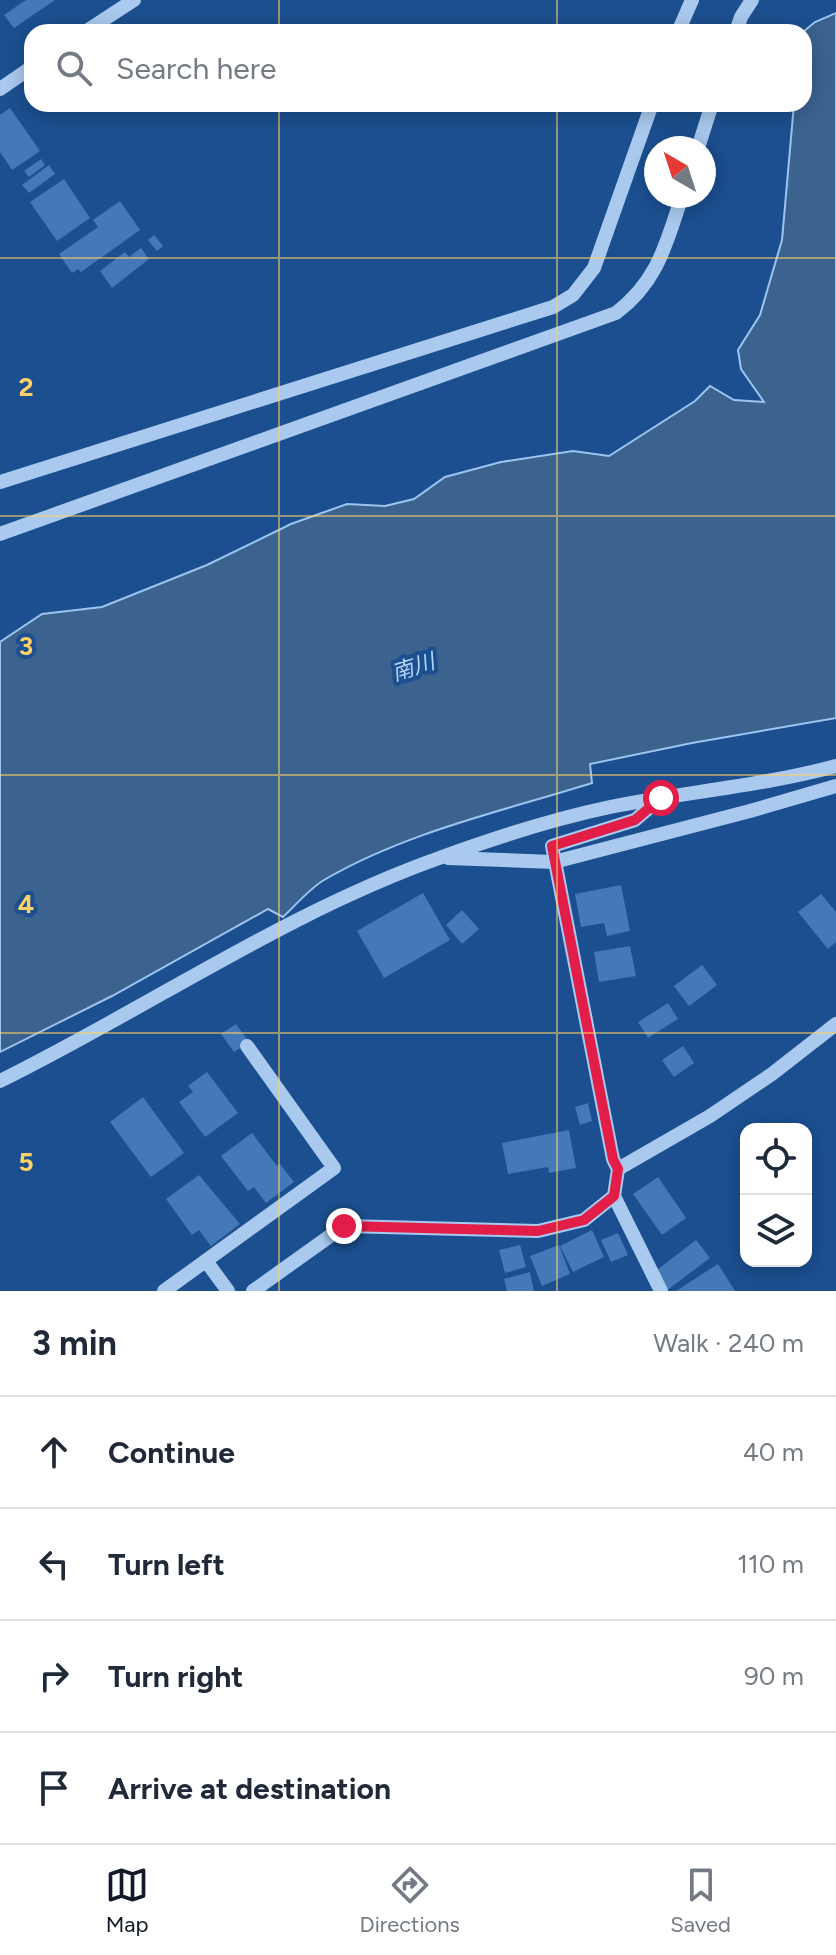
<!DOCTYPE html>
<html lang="en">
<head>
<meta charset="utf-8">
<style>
	body { margin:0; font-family:Figtree,"Noto Sans JP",sans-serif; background:#f6f6f7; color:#1f2937 }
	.controls { position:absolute; right:24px; bottom:24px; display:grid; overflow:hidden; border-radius:16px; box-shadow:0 4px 20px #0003 }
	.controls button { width:72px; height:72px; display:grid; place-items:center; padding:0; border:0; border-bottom:2px solid #e0e1e3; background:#fff; color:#1f2937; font:40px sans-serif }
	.compass { position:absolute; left:644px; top:136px; width:72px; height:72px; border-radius:50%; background:#fff; box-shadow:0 4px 20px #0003; rotate:321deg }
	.stop { position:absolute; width:24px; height:24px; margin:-18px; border:6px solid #e11d48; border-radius:50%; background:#fff }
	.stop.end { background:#e11d48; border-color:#fff; box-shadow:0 2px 8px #0008 }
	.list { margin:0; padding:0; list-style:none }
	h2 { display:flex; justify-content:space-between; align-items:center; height:104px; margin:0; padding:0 32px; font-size:34px }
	h2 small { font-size:26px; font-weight:400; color:#747a83 }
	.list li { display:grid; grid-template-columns:52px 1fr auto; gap:24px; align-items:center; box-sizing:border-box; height:112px; padding:0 32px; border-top:2px solid #e0e1e3 }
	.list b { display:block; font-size:30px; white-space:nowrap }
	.list em { font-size:26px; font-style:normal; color:#747a83 }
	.icon { flex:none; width:44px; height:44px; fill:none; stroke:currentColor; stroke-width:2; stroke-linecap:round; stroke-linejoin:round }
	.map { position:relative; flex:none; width:836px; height:1291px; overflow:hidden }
	.search { position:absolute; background:#fff; box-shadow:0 4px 20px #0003; left:24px; right:24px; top:24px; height:88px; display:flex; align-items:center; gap:20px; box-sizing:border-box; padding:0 28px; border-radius:24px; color:#747a83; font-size:30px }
	.sheet { height:552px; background:#fff }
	nav { display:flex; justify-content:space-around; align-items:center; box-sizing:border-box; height:112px; border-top:2px solid #e0e1e3; background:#fff; font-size:22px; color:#747a83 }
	nav a { display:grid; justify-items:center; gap:4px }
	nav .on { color:#111827 }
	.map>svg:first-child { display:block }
	.water { fill:#3c6290; stroke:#9cc4f0; stroke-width:2 }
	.building { fill:#4478b7 }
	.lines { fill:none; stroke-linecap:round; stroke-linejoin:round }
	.minor { stroke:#a9c9ee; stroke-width:14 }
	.route { stroke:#e11d48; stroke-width:10 }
	.grid { fill:none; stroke:#ffd166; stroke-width:2; stroke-opacity:0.55 }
	.labels { text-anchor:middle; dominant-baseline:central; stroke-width:8; stroke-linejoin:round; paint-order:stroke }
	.water-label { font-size:22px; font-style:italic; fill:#b5d3f5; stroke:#1b4f8f }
	.grid-label { font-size:26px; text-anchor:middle; font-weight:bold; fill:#ffd166; stroke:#1b4f8f; stroke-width:8; stroke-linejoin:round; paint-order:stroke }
</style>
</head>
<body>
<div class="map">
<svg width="836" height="1291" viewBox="0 0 836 1291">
	<rect width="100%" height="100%" fill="#1b4f8f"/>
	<path class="water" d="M836,13V718L692,743L590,764L592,783C503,811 406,832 324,880C309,889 296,905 283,917L268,909L112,996L0,1052V642L42,614L102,607L207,565L291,524L347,504L385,506L414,499L445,477L501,462L573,451L609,456L695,401L710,386L734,400L764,402L741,369L738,350L760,315L782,240L794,104H804L803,32L815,22Z"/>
	<g class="building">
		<path d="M26,0H55L14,28L4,15Z"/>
		<path d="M10,108L40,151L12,170L0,152V115Z"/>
		<path d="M41,159L45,165L29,177L24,171Z"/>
		<path d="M49,165L55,174L29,193L22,185Z"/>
		<path d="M64,179L90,218L57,241L30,202Z"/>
		<path d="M120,201L140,230L81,272L78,269L72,273L59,254L98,227L93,220Z"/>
		<path d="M154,235L163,246L157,251L148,240Z"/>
		<path d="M141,248L149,259L112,288L100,271L125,252L129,257Z"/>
		<path d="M621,885L630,931L607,936L604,923L581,927L575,894Z"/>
		<path d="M423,893L450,940L384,978L357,931Z"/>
		<path d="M821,894L836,912V942L828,949L798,912Z"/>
		<path d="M462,910L479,929L462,944L446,925Z"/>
		<path d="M630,946L636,976L599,982L594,952Z"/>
		<path d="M702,965L717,985L689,1006L674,986Z"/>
		<path d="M668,1003L678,1019L648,1038L638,1022Z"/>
		<path d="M236,1024L249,1042L234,1052L221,1034Z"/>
		<path d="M683,1046L694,1063L674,1077L662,1060Z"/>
		<path d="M207,1072L238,1113L205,1137L179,1102L193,1092L188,1086Z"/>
		<path d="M143,1097L184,1153L151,1177L110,1122Z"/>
		<path d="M588,1103L592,1121L580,1125L575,1107Z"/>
		<path d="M569,1130L576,1168L549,1173L548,1167L508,1174L502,1143Z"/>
		<path d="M252,1133L277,1166L280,1164L294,1182L266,1203L254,1187L248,1191L221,1156Z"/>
		<path d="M199,1175L240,1224L211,1246L199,1230L192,1235L166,1199Z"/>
		<path d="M658,1177L686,1218L662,1235L633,1194Z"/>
		<path d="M592,1230L604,1257L573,1272L560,1246Z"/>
		<path d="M618,1233L628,1255L611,1262L601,1240Z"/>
		<path d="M696,1240L710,1258L666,1291L653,1273Z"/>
		<path d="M520,1245L526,1267L505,1273L499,1250Z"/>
		<path d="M559,1245L570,1274L542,1286L530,1256Z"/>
		<path d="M718,1264L735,1291H676Z"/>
		<path d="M530,1272L534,1291H507L504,1279Z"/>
	</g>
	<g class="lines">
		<g class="minor">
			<path d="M85,32L134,0"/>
			<path d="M678,32L692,0"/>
			<path d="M736,32L741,17L752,0"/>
			<path d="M0,89L32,67"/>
			<path d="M698,148L712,104"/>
			<path d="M0,482L553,307L573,295L594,268L652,104"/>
			<path d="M0,534L616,313C658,281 666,244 682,196"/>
			<path d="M657,801L635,820L552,846L613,1159L618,1169L614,1196L661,1291"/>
			<path d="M448,858L554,862L750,811L836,786"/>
			<path d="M0,1081C148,1008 286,912 442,857C497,837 553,819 610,807C685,792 762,786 836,766"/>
			<path d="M618,1169L710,1116L772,1074L836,1024"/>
			<path d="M206,1261L228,1291"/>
			<path d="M164,1291L334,1168L247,1046"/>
			<path d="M253,1291L344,1226L538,1231L584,1220L614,1196"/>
		</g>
	</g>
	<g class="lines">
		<path class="route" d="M344,1226L538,1231L584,1220L614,1196L618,1169L613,1159L552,846L635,820L661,798"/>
	</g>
	<path class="grid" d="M279,0V32M557,0V32M279,104V1291M557,104V1291M0,258H836M0,516H836M0,775H836M0,1033H836"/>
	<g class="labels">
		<g class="water-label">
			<text transform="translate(413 667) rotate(-18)">南川</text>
		</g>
	</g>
	<g class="grid-label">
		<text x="26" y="396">2</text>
		<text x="26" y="655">3</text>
		<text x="26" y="913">4</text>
		<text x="26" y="1171">5</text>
	</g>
</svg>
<div class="controls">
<button><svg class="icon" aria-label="locate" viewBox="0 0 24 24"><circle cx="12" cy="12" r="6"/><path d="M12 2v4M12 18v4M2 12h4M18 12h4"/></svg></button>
<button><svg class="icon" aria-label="layers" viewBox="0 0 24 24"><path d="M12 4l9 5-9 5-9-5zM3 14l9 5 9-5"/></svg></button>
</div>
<svg class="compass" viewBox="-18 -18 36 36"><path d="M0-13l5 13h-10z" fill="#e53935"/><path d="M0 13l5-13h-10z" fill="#747a83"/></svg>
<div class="stop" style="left:661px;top:798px"></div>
<div class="stop end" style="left:344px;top:1226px"></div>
<div class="search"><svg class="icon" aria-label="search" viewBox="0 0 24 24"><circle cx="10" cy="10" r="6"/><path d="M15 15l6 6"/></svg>Search here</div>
</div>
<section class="sheet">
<h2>3 min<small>Walk · 240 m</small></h2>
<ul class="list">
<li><svg class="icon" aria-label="ahead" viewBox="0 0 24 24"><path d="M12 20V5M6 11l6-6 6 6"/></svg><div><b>Continue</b></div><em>40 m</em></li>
<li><svg class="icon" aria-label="left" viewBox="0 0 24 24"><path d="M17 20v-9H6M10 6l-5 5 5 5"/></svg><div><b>Turn left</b></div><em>110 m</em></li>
<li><svg class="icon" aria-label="right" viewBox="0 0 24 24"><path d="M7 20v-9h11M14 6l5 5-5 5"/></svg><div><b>Turn right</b></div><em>90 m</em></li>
<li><svg class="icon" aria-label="arrive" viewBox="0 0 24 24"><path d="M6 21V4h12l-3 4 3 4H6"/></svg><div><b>Arrive at destination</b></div></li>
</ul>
</section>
<nav>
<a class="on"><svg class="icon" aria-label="map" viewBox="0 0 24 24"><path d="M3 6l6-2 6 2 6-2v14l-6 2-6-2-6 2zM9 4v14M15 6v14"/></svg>Map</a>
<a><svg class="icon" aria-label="directions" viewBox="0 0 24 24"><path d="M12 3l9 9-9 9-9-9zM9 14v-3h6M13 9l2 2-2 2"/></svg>Directions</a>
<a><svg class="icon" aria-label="saved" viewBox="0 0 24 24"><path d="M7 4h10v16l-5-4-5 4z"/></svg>Saved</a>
</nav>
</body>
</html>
